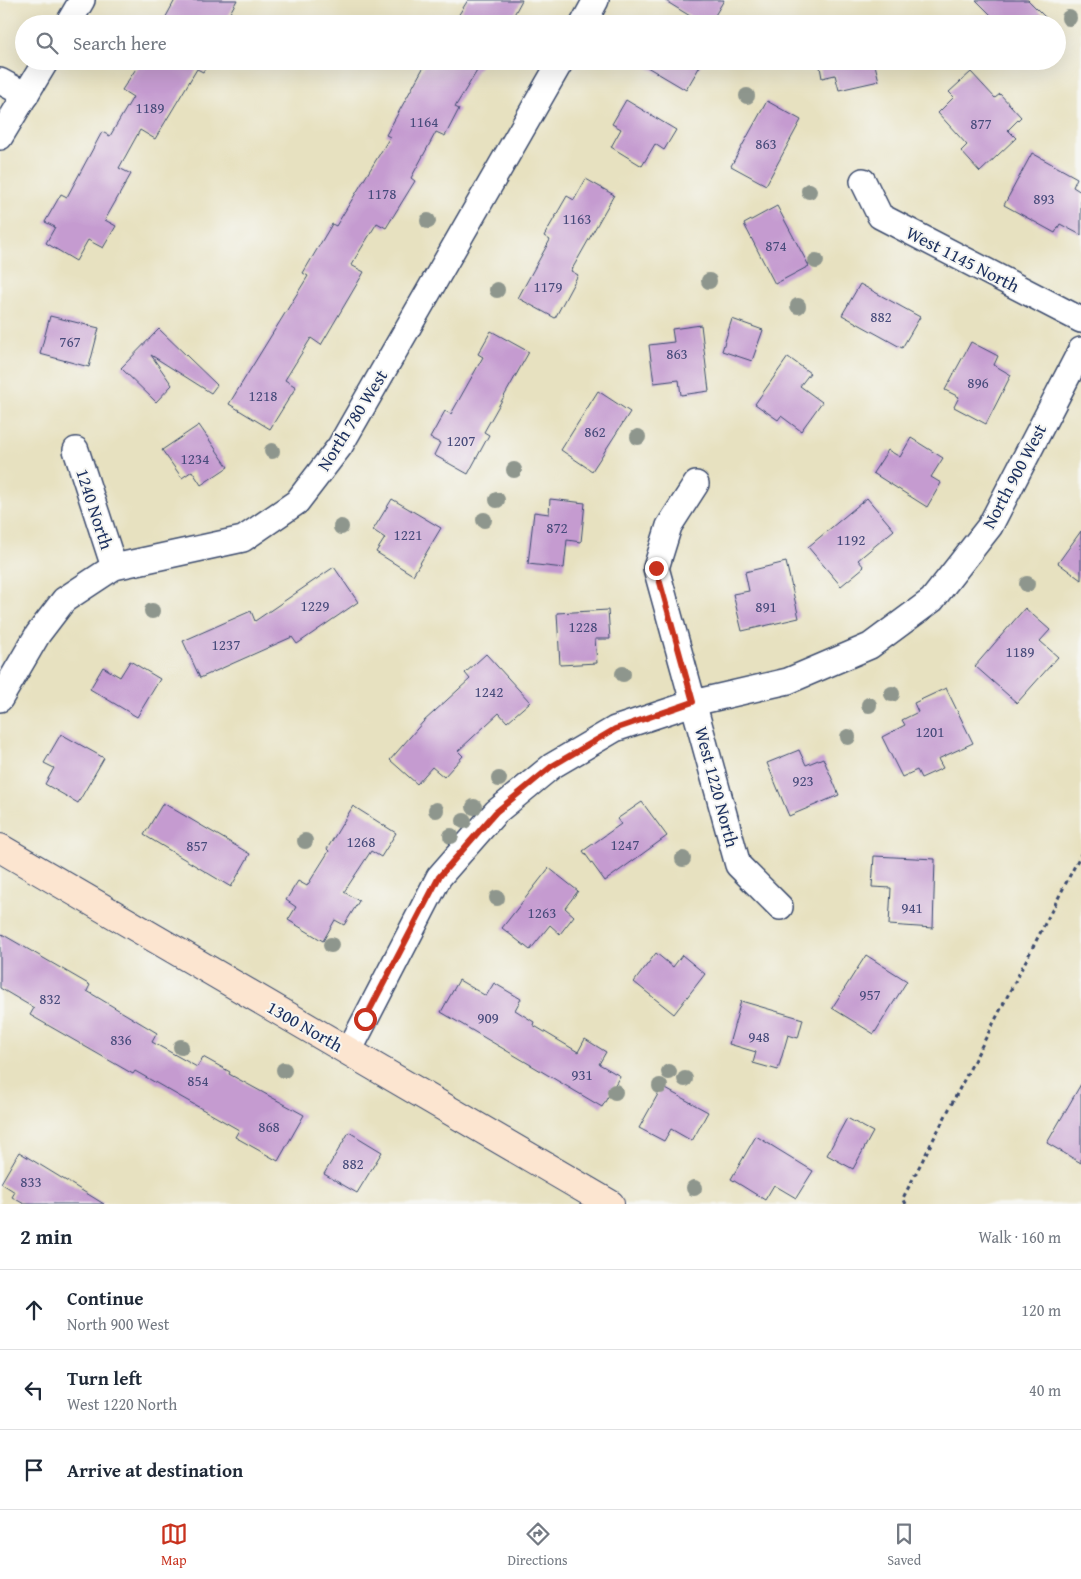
<!DOCTYPE html>
<html lang="en">
<head>
<meta charset="utf-8">
<style>
	body { margin:0; font-family:"Gentium Book Plus",serif; background:#f6f6f7; color:#1f2937 }
	.stop { position:absolute; width:15px; height:15px; margin:-11px; border:4px solid #c8321e; border-radius:50%; background:#fff }
	.stop.end { background:#c8321e; border-color:#fff; box-shadow:0 1px 5px #0008 }
	.list { margin:0; padding:0; list-style:none }
	h2 { display:flex; justify-content:space-between; align-items:center; height:65px; margin:0; padding:0 20px; font-size:21px }
	h2 small { font-size:16px; font-weight:400; color:#747a83 }
	.list li { display:grid; grid-template-columns:32px 1fr auto; gap:15px; align-items:center; box-sizing:border-box; height:80px; padding:0 20px; border-top:1px solid #e0e1e3 }
	.list b { display:block; font-size:19px; white-space:nowrap }
	.list p { margin:0; font-size:16px; white-space:nowrap; color:#747a83 }
	.list em { font-size:16px; font-style:normal; color:#747a83 }
	.icon { flex:none; width:28px; height:28px; fill:none; stroke:currentColor; stroke-width:2; stroke-linecap:round; stroke-linejoin:round }
	.map { position:relative; flex:none; width:1081px; height:1204px; overflow:hidden }
	.search { position:absolute; background:#fff; box-shadow:0 5px 20px #0002; left:15px; right:15px; top:15px; height:55px; display:flex; align-items:center; gap:12px; box-sizing:border-box; padding:0 18px; border-radius:28px; color:#747a83; font-size:19px }
	.sheet { height:305px; background:#fff }
	nav { display:flex; justify-content:space-around; align-items:center; box-sizing:border-box; height:70px; border-top:1px solid #e0e1e3; background:#fff; font-size:14px; color:#747a83 }
	nav a { display:grid; justify-items:center; gap:2px }
	nav .on { color:#c8321e }
	.map>svg:first-child { display:block }
	.building { fill:#c59bd0 }
	.lines { fill:none; stroke-linecap:round; stroke-linejoin:round }
	.street-casing { stroke:#3a4a6d; stroke-width:28 }
	.secondary-casing { stroke:#3a4a6d; stroke-width:30 }
	.path { stroke:#3a4a6d; stroke-width:3; stroke-dasharray:4 4; stroke-linecap:butt }
	.street { stroke:#fff; stroke-width:25 }
	.secondary { stroke:#fce5d0; stroke-width:28 }
	.tree { fill:#8e968d }
	.route { stroke:#c8321e; stroke-width:6 }
	.labels { text-anchor:middle; dominant-baseline:central; stroke-width:4; stroke-linejoin:round; paint-order:stroke }
	.number-label { font-size:15px; fill:#464a7a }
	.street-label { font-size:18px; fill:#1b2f5e; stroke:#f6f6f2 }
</style>
</head>
<body>
<div class="map">
<svg width="1081" height="1204" viewBox="0 0 1081 1204">
	<rect width="100%" height="100%" fill="#f6f6f2"/>
	<filter id="ink" filterUnits="userSpaceOnUse"><feTurbulence type="fractalNoise" baseFrequency=".02" numOctaves="2"/><feDisplacementMap in="SourceGraphic" scale="10" xChannelSelector="R" yChannelSelector="G"/><feConvolveMatrix kernelMatrix="1 2 1 2 8 2 1 2 1" color-interpolation-filters="sRGB"/></filter>
	<filter id="wash" filterUnits="userSpaceOnUse"><feTurbulence type="fractalNoise" baseFrequency=".0096" numOctaves="4" result="noise"/><feDisplacementMap in="SourceGraphic" scale="20" xChannelSelector="R" yChannelSelector="G"/><feGaussianBlur stdDeviation="1.12" result="paint"/><feColorMatrix in="noise" values="0 0 0 0 0 0 0 0 0 0 0 0 0 0 0 0 0 1.4 0 .05"/><feComposite in="paint" operator="in"/></filter>
	<g filter="url(#wash)">
		<rect width="100%" height="100%" fill="#e7e1c0"/>
		<g id="blocks">
			<g class="building">
				<path d="M175,0H237L224,24H162Z"/>
				<path d="M468,0H522L509,24H453Z"/>
				<path d="M664,0H724L710,24H703Z"/>
				<path d="M976,0H1028L1052,24H1000Z"/>
				<path d="M141,61H209L203,72L197,69L155,139L140,130L119,168L131,174L105,220L116,226L103,248L88,240L76,261L46,243L55,227L45,222L61,194L67,197L102,132L110,136L133,97L122,90Z"/>
				<path d="M427,61H483L455,107L459,109L445,136L436,132L411,178L415,181L386,228L377,223L351,265L364,272L321,345L311,338L285,380L296,387L270,429L229,404L308,276L303,273L332,224L336,226L390,137L386,135Z"/>
				<path d="M637,61H703L686,90Z"/>
				<path d="M819,61H874L879,81L839,90L835,75L822,78Z"/>
				<path d="M971,72L995,98L1000,94L1021,117L1008,130L1016,138L980,172L961,151L967,145L938,113L954,97L949,92Z"/>
				<path d="M626,100L676,130L664,150L655,144L642,166L611,147L621,129L612,124Z"/>
				<path d="M767,101L801,120L766,185L731,166Z"/>
				<path d="M1032,153L1077,178L1073,187L1081,192V235L1060,224L1055,233L1004,205Z"/>
				<path d="M586,179L614,195L571,271L578,275L555,318L518,298L550,240L544,236L567,196L574,200Z"/>
				<path d="M777,206L809,266L775,284L744,224Z"/>
				<path d="M860,284L920,317L902,348L842,315Z"/>
				<path d="M50,316L99,328L89,367L40,354Z"/>
				<path d="M732,319L763,330L752,361L722,351Z"/>
				<path d="M701,325L709,391L681,395L679,380L654,383L649,345L674,342L672,329Z"/>
				<path d="M159,329L217,385L211,393L151,355L172,385L156,402L121,368Z"/>
				<path d="M491,331L529,352L484,432L489,435L468,474L434,455L440,443L430,438L445,411L451,414L483,357L478,354Z"/>
				<path d="M971,342L998,356L994,365L1011,375L986,424L954,407L959,397L945,390Z"/>
				<path d="M788,357L810,373L800,386L822,402L801,431L781,416L778,420L755,404Z"/>
				<path d="M598,391L630,412L592,471L561,450Z"/>
				<path d="M199,425L228,467L201,485L192,471L182,478L162,450Z"/>
				<path d="M911,438L943,458L931,477L941,483L927,507L873,473L888,450L900,457Z"/>
				<path d="M867,498L894,530L858,560L864,567L841,586L808,547Z"/>
				<path d="M392,499L441,528L413,575L376,552L385,538L373,530Z"/>
				<path d="M550,499L585,503L581,542L567,540L564,568L528,564L534,512L549,514Z"/>
				<path d="M1081,531V580L1058,563Z"/>
				<path d="M786,562L799,618L742,631L733,594L749,591L745,572Z"/>
				<path d="M334,567L358,602L297,644L292,637L200,678L183,641L251,611L255,621Z"/>
				<path d="M1025,608L1050,630L1040,641L1058,657L1017,703L975,666Z"/>
				<path d="M608,610L610,639H595L597,663L560,665L557,613Z"/>
				<path d="M486,654L530,702L507,722L499,713L458,751L463,756L444,777L432,767L417,784L390,760L423,722L470,679L465,673Z"/>
				<path d="M130,661L160,679L137,717L90,689L103,667L120,677Z"/>
				<path d="M946,688L973,743L938,759L943,768L921,778L917,770L902,777L882,737L905,725L902,720L918,712L914,703Z"/>
				<path d="M61,734L104,758L78,803L45,784L54,768L44,763Z"/>
				<path d="M799,750L806,765L823,758L839,795L789,816L767,763Z"/>
				<path d="M642,802L667,836L605,881L583,851L621,824L617,819Z"/>
				<path d="M163,803L250,854L231,887L144,835Z"/>
				<path d="M353,806L396,833L381,857L371,851L344,892L359,901L344,925L335,920L323,941L288,920L296,907L286,900L298,881L307,886L329,851L327,849Z"/>
				<path d="M874,856L935,859L933,928L889,925L891,888L872,887Z"/>
				<path d="M549,868L578,891L565,908L574,916L560,934L550,925L530,950L502,928Z"/>
				<path d="M0,933L90,985L87,991L157,1033L152,1042L197,1067L203,1057L230,1072L229,1074L304,1115L278,1161L235,1137L239,1130L135,1071L133,1074L30,1015L34,1008L0,988Z"/>
				<path d="M656,953L673,967L682,955L705,974L674,1014L634,982Z"/>
				<path d="M866,955L907,981L874,1034L832,1008Z"/>
				<path d="M459,980L486,996L494,983L521,999L515,1010L534,1022L533,1025L578,1052L585,1039L606,1052L599,1064L620,1076L602,1107L441,1012Z"/>
				<path d="M741,1001L803,1019L798,1038L788,1035L778,1070L753,1063L756,1052L729,1044Z"/>
				<path d="M1081,1084V1163L1047,1143Z"/>
				<path d="M662,1087L708,1112L692,1141L671,1129L664,1141L639,1128Z"/>
				<path d="M847,1118L873,1132L853,1169L827,1155Z"/>
				<path d="M349,1132L382,1152L357,1193L324,1174Z"/>
				<path d="M756,1136L813,1171L796,1198L774,1185L765,1200L731,1179Z"/>
				<path d="M19,1152L104,1204H24L12,1197L15,1192L1,1183Z"/>
			</g>
		</g>
	</g>
	<g filter="url(#ink)">
		<use href="#blocks" fill-opacity="0" stroke="#3a4a6d" stroke-width="1"/>
		<g class="lines">
			<g class="street-casing">
				<g id="street">
					<path d="M68,24L82,0"/>
					<path d="M583,24L596,0"/>
					<path d="M0,81L26,95"/>
					<path d="M0,137L46,61"/>
					<path d="M863,181L880,216L1081,320"/>
					<path d="M76,450L114,567"/>
					<path d="M696,484L669,526L656,568L738,865L780,907"/>
					<path d="M0,699L38,634L64,600L114,567L243,539L297,502L340,446L561,61"/>
					<path d="M349,1051L439,877L496,812L552,766L615,729L693,703L788,681L870,646L932,600L990,526L1081,350"/>
				</g>
			</g>
			<g class="secondary-casing">
				<path id="secondary" d="M0,848L610,1204"/>
			</g>
			<path class="path" d="M906,1204L903,1198L1081,854"/>
			<use href="#street" class="street"/>
			<use href="#secondary" class="secondary"/>
		</g>
		<g class="tree">
			<circle cx="1069" cy="18" r="8"/>
			<circle cx="747" cy="96" r="8"/>
			<circle cx="809" cy="191" r="8"/>
			<circle cx="428" cy="221" r="8"/>
			<circle cx="816" cy="261" r="8"/>
			<circle cx="709" cy="281" r="8"/>
			<circle cx="497" cy="290" r="8"/>
			<circle cx="798" cy="306" r="8"/>
			<circle cx="638" cy="437" r="8"/>
			<circle cx="272" cy="451" r="8"/>
			<circle cx="514" cy="470" r="8"/>
			<circle cx="497" cy="500" r="8"/>
			<circle cx="484" cy="520" r="8"/>
			<circle cx="341" cy="527" r="8"/>
			<circle cx="1027" cy="584" r="8"/>
			<circle cx="152" cy="611" r="8"/>
			<circle cx="623" cy="674" r="8"/>
			<circle cx="892" cy="694" r="8"/>
			<circle cx="869" cy="705" r="8"/>
			<circle cx="848" cy="737" r="8"/>
			<circle cx="499" cy="779" r="8"/>
			<circle cx="474" cy="807" r="8"/>
			<circle cx="436" cy="810" r="8"/>
			<circle cx="464" cy="821" r="8"/>
			<circle cx="451" cy="836" r="8"/>
			<circle cx="305" cy="841" r="8"/>
			<circle cx="683" cy="859" r="8"/>
			<circle cx="497" cy="898" r="8"/>
			<circle cx="331" cy="945" r="8"/>
			<circle cx="181" cy="1047" r="8"/>
			<circle cx="284" cy="1070" r="8"/>
			<circle cx="669" cy="1072" r="8"/>
			<circle cx="685" cy="1079" r="8"/>
			<circle cx="660" cy="1086" r="8"/>
			<circle cx="615" cy="1092" r="8"/>
			<circle cx="694" cy="1188" r="8"/>
		</g>
	</g>
	<g class="lines" filter="url(#ink)">
		<path class="route" d="M365,1019L439,877L496,812L552,766L615,729L693,702L656,568"/>
	</g>
	<g class="labels">
		<g class="number-label">
			<text x="150" y="107">1189</text>
			<text x="424" y="121">1164</text>
			<text x="981" y="123">877</text>
			<text x="766" y="143">863</text>
			<text x="382" y="193">1178</text>
			<text x="1044" y="198">893</text>
			<text x="577" y="218">1163</text>
			<text x="776" y="245">874</text>
			<text x="548" y="286">1179</text>
			<text x="881" y="316">882</text>
			<text x="70" y="341">767</text>
			<text x="677" y="353">863</text>
			<text x="978" y="382">896</text>
			<text x="263" y="395">1218</text>
			<text x="595" y="431">862</text>
			<text x="461" y="440">1207</text>
			<text x="195" y="458">1234</text>
			<text x="557" y="527">872</text>
			<text x="408" y="534">1221</text>
			<text x="851" y="539">1192</text>
			<text x="315" y="605">1229</text>
			<text x="766" y="606">891</text>
			<text x="583" y="626">1228</text>
			<text x="226" y="644">1237</text>
			<text x="1020" y="651">1189</text>
			<text x="489" y="691">1242</text>
			<text x="930" y="731">1201</text>
			<text x="803" y="780">923</text>
			<text x="361" y="841">1268</text>
			<text x="625" y="844">1247</text>
			<text x="197" y="845">857</text>
			<text x="912" y="907">941</text>
			<text x="542" y="912">1263</text>
			<text x="870" y="994">957</text>
			<text x="50" y="998">832</text>
			<text x="488" y="1017">909</text>
			<text x="759" y="1036">948</text>
			<text x="121" y="1039">836</text>
			<text x="582" y="1074">931</text>
			<text x="198" y="1080">854</text>
			<text x="269" y="1126">868</text>
			<text x="353" y="1163">882</text>
			<text x="31" y="1181">833</text>
		</g>
		<g class="street-label">
			<text transform="translate(963 259) rotate(27)">West 1145 North</text>
			<text transform="translate(352 420) rotate(-58)">North 780 West</text>
			<text transform="translate(1014 476) rotate(-62)">North 900 West</text>
			<text transform="translate(95 509) rotate(72)">1240 North</text>
			<text transform="translate(717 787) rotate(75)">West 1220 North</text>
			<text transform="translate(305 1026) rotate(30)">1300 North</text>
		</g>
	</g>
</svg>
<div class="stop" style="left:365px;top:1019px"></div>
<div class="stop end" style="left:656px;top:568px"></div>
<div class="search"><svg class="icon" aria-label="search" viewBox="0 0 24 24"><circle cx="10" cy="10" r="6"/><path d="M15 15l6 6"/></svg>Search here</div>
</div>
<section class="sheet">
<h2>2 min<small>Walk · 160 m</small></h2>
<ul class="list">
<li><svg class="icon" aria-label="ahead" viewBox="0 0 24 24"><path d="M12 20V5M6 11l6-6 6 6"/></svg><div><b>Continue</b><p>North 900 West</p></div><em>120 m</em></li>
<li><svg class="icon" aria-label="left" viewBox="0 0 24 24"><path d="M17 20v-9H6M10 6l-5 5 5 5"/></svg><div><b>Turn left</b><p>West 1220 North</p></div><em>40 m</em></li>
<li><svg class="icon" aria-label="arrive" viewBox="0 0 24 24"><path d="M6 21V4h12l-3 4 3 4H6"/></svg><div><b>Arrive at destination</b></div></li>
</ul>
</section>
<nav>
<a class="on"><svg class="icon" aria-label="map" viewBox="0 0 24 24"><path d="M3 6l6-2 6 2 6-2v14l-6 2-6-2-6 2zM9 4v14M15 6v14"/></svg>Map</a>
<a><svg class="icon" aria-label="directions" viewBox="0 0 24 24"><path d="M12 3l9 9-9 9-9-9zM9 14v-3h6M13 9l2 2-2 2"/></svg>Directions</a>
<a><svg class="icon" aria-label="saved" viewBox="0 0 24 24"><path d="M7 4h10v16l-5-4-5 4z"/></svg>Saved</a>
</nav>
</body>
</html>
